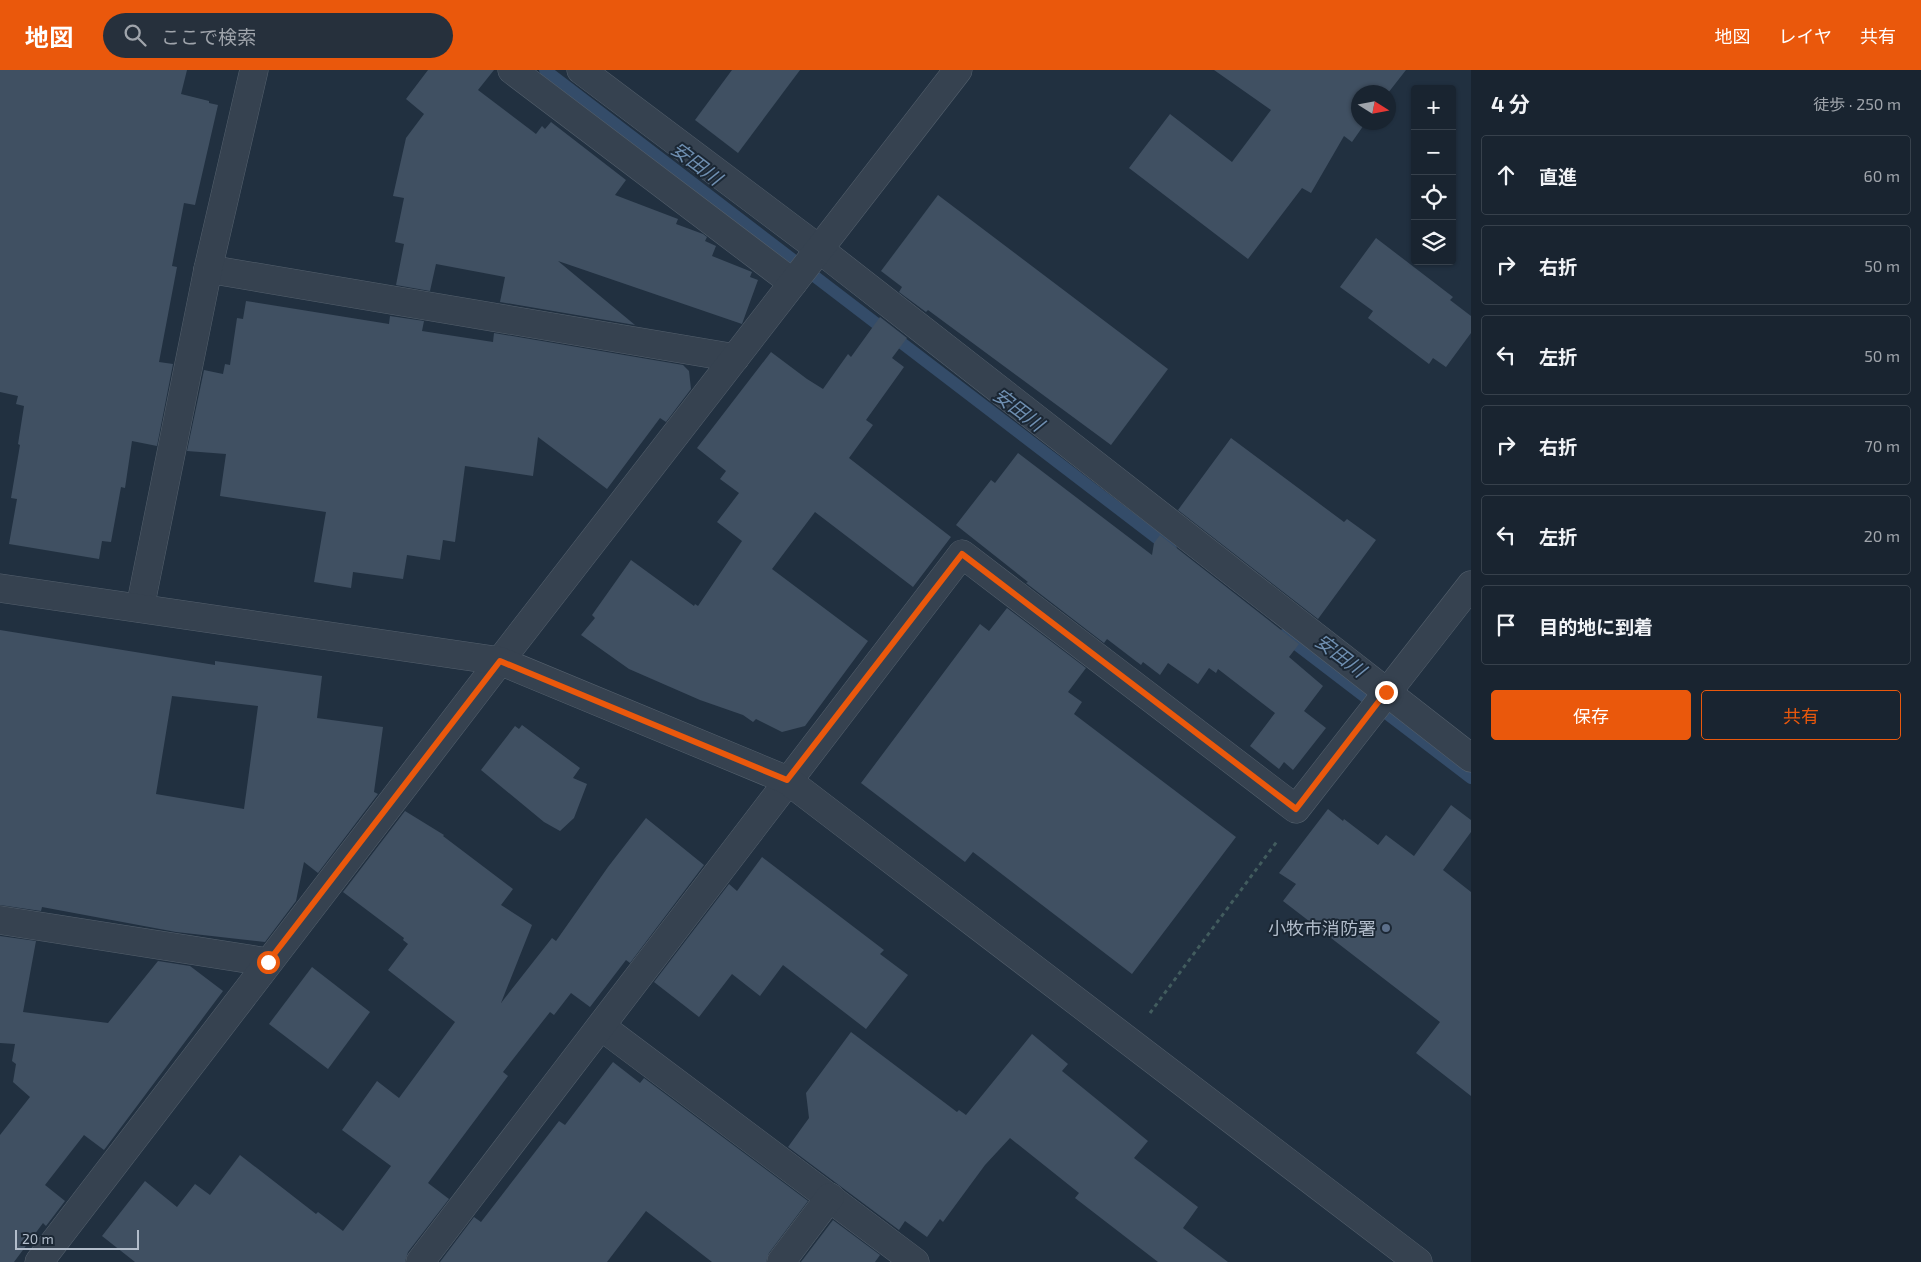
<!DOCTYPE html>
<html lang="ja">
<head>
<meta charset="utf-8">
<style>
	body { margin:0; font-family:"Exo 2","Noto Sans JP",sans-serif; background:#26303c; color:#f1f3f6 }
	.controls { position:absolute; right:15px; top:15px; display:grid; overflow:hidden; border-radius:5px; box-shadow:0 1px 4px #0004 }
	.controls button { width:45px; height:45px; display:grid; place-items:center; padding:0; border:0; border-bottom:1px solid #37414c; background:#192430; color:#f1f3f6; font:25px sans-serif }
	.compass { position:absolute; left:1351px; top:15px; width:45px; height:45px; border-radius:50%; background:#192430; box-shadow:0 1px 4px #0004; rotate:101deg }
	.scale { position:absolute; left:15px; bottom:12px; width:124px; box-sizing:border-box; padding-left:5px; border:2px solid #b2bdcb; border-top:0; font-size:14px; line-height:18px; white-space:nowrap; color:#b2bdcb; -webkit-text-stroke:4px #1b2734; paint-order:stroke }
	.stop { position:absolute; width:15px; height:15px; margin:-11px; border:4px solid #ea580c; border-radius:50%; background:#fff }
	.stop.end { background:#ea580c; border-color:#fff; box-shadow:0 1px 5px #0008 }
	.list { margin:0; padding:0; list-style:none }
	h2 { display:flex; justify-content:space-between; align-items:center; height:65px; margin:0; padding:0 20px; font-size:21px }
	h2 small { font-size:16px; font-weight:400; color:#9fa4ab }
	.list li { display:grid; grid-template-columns:32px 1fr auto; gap:15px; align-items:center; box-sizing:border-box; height:80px; margin:0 10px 10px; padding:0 10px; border:1px solid #37414c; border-radius:5px }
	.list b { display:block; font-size:19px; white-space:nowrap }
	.list em { font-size:16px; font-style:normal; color:#9fa4ab }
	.actions { display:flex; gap:10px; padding:15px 20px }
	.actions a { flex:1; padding:11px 0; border:1px solid #ea580c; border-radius:5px; text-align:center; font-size:18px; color:#ea580c }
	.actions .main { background:#ea580c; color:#fff }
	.icon { flex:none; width:28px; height:28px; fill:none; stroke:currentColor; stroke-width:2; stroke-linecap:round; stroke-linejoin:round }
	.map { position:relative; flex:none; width:1471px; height:1192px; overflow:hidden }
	header { display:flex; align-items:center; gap:30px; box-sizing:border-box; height:70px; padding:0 25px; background:#ea580c; color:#fff }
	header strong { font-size:24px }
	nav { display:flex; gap:28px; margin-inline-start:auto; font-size:18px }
	.search { width:350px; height:45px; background:#26303c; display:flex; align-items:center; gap:12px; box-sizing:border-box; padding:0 18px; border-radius:28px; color:#9fa4ab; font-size:19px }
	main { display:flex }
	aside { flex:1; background:#192430 }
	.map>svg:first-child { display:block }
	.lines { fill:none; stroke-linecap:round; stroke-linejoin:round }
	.stream { stroke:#344c69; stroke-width:12 }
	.building { fill:#405062; fill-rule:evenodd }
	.minor-casing { stroke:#54606d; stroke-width:29 }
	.tertiary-casing { stroke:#54606d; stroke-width:29 }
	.path { stroke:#425c5e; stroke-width:3; stroke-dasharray:4 4; stroke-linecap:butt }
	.minor { stroke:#364250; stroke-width:28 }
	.tertiary { stroke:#364250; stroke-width:28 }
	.route { stroke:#ea580c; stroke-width:6 }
	.service-dot { fill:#5c6f8a; stroke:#1b2734; stroke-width:2 }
	.labels { text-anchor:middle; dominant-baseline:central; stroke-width:4; stroke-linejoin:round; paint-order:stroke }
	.poi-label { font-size:18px; fill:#b2bdcb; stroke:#1b2734; text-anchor:end }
	.water-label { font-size:19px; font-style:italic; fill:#6f8fb1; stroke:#1b2734 }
</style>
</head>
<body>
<header>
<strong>地図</strong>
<div class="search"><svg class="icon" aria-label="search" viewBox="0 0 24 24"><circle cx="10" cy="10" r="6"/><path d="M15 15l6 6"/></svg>ここで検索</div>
<nav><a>地図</a><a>レイヤ</a><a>共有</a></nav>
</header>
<main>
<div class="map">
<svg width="1471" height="1192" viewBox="0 0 1471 1192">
	<rect width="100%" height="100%" fill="#213040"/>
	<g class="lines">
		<g class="stream">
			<path d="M545,0L1171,479"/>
			<path d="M1284,565L1471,708"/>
		</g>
	</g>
	<g class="building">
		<path d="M0,0H187L181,24L209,31V33L218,35L195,135L184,133L172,196L177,197L159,292L173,294L157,376L132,371L125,418L121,417L111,472L102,471L99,489L9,474L17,429L11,428L20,375L18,374L24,336L16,334L18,326L0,322Z"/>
		<path d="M428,0H494L478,20L536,64L542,56L545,59L551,52L626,110L615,125L678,149L676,154L703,164L707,167L705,171L716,176L712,186L752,202L750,207L758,210L742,254L558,191L635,255L500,232L505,207L436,194L430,221L396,215L404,174L395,172L404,128L393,126L406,68L424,44L406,29Z"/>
		<path d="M732,0H800L738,83L695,50Z"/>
		<path d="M1214,0H1406L1388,23L1358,22V52H1366L1352,72L1344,66L1311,123L1302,118L1248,189L1129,98L1170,44L1232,92L1271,40Z"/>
		<path d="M938,125L1168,299L1111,375L928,240L926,242L899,222L902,217L881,201Z"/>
		<path d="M1376,168L1453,227L1450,230L1471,246V263L1446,297L1433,288L1429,294L1368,248L1373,241L1340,217Z"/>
		<path d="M246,231L389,254L390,246L424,251L422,261L493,272L494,263L683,295L689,301L691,319L666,352L660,348L607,419L538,367L533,406L465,396L455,472L443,470L440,490L407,485L403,509L353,502L351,518L314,512L326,442L220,426L226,384L187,381L204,300L223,304L225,294L230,295L237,248L243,249Z"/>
		<path d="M880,247L907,268L892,288L904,297L866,350L873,355L849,388L951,467L913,517L815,442L772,499L868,571L805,656L782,662L756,649L753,652L743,645L700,630L629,599L581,565L595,548L592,545L631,490L694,536L695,534L698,536L742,471L717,452L739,423L720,409L726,401L697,378L771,282L807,309L823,319L848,284L851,287Z"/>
		<path d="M1231,368L1344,452L1347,449L1376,470L1318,549L1178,440Z"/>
		<path d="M1018,383L1152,485L1154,473L1160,465L1299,574L1289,587L1323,616L1304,641L1326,658L1293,700L1284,692L1279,699L1250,676L1275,643L1218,599L1216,603L1209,598L1198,614L1168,593L1160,605L1143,592L1141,595L1107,569L1104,573L1026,513L1028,512L956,455L991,410L995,413Z"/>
		<path d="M1007,538L1086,598L1068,622L1082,632L1074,644L1236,767L1132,904L973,782L965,792L861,713L980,554L989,561Z"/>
		<path d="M0,560L215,595V591L322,606L317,648L383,657L374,722L378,724L318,803L304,792L296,831L265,872L176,862L42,837L41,841L0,835ZM172,626L258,636L244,739L156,724Z"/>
		<path d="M522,655L580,698L573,708L587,714L574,748L560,761L544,752L481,700L515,656L519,659Z"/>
		<path d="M1451,735L1471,750V762L1443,800L1471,822V1026L1416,983L1440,952L1283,831L1296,814L1279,803L1328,739L1343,751L1344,749L1378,775L1386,765L1414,786Z"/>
		<path d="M405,741L444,765L443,766L513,819L501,835L532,855L501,933L552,868L556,871L608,797L646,748L704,795L630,893L626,890L590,937L571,923L554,945L550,942L503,1002L508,1006L428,1113L449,1129L408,1182L405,1192H135L102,1166L145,1111L177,1137L195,1114L210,1125L240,1085L316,1144L318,1142L343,1161L391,1096L342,1060L377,1011L399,1028L455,952L388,900L408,874L403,870L404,868L343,822Z"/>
		<path d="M762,787L884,880L880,884L908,905L866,959L783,895L760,926L732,904L699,947L654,912L729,814L737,821Z"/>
		<path d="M0,866L36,871L23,942L108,953L158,891L190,896L223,921L104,1080L84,1065L45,1115L65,1131L46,1156L43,1153L14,1192H0V1065L30,1027L13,1012L16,994L12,991L15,974L0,973Z"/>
		<path d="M312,897L370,942L328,999L269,954Z"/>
		<path d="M851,962L957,1042L959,1040L966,1045L1032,964L1068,994L1062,1001L1148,1071L1134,1088L1198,1137L1183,1158L1228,1192H1158L1075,1128L1079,1123L1010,1068L985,1095L943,1152L940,1149L927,1167L905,1151L899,1160L788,1077L809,1048L806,1023Z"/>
		<path d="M613,992L640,1013L644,1008L808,1131L769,1183L766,1192H712L646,1141L607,1192H440L474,1147L481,1152L559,1051L565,1055Z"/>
		<path d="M833,1150L880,1185L875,1192H801Z"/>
	</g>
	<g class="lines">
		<g class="minor-casing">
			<g id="minor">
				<path d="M512,0L793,213"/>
				<path d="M581,0L819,179L1471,688"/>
				<path d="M208,199L735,288"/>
				<path d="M140,538L208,199L254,0"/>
				<path d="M0,850L267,892"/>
				<path d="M602,957L915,1192"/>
				<path d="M39,1192L500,591L958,0"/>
				<path d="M420,1192C602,957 780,719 962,484L1296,739L1471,515"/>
				<path d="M781,1192L830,1127"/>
			</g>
		</g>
		<g class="tertiary-casing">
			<path id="tertiary" d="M0,518L500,591L787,710L1418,1192"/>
		</g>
		<path class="path" d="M1150,943L1278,770"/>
		<use href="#minor" class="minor"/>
		<use href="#tertiary" class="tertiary"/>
	</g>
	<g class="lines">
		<path class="route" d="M268,892L500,591L787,710L962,484L1296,739L1386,622"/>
	</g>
	<circle class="service-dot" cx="1386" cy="858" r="5"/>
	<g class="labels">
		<g class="poi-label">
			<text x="1376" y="858">小牧市消防署</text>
		</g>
		<g class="water-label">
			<text transform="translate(697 93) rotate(37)">安田川</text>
			<text transform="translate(1019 339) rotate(37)">安田川</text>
			<text transform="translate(1341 585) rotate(37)">安田川</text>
		</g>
	</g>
</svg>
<div class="controls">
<button>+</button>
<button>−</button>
<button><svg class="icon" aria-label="locate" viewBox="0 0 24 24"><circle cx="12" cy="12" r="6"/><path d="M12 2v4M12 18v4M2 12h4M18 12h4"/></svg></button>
<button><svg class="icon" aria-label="layers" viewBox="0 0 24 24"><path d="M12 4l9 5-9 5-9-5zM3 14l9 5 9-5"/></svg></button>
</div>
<svg class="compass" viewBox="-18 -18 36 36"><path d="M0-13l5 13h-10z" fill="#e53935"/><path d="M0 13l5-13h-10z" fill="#9fa4ab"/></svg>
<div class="scale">20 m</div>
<div class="stop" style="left:268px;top:892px"></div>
<div class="stop end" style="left:1386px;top:622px"></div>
</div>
<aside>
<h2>4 分<small>徒歩 · 250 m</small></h2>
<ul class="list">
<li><svg class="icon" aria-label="ahead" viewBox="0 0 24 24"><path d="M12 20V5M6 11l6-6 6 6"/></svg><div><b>直進</b></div><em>60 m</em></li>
<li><svg class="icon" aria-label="right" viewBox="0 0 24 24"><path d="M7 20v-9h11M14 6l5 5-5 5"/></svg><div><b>右折</b></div><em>50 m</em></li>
<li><svg class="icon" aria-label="left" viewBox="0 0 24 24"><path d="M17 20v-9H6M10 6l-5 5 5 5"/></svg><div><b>左折</b></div><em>50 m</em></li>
<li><svg class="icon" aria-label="right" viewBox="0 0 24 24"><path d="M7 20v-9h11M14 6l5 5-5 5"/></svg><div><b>右折</b></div><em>70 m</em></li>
<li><svg class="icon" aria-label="left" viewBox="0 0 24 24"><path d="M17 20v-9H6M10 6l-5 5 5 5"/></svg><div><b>左折</b></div><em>20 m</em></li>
<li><svg class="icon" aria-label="arrive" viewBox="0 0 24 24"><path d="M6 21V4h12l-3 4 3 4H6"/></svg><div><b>目的地に到着</b></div></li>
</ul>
<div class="actions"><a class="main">保存</a><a>共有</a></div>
</aside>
</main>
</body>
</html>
